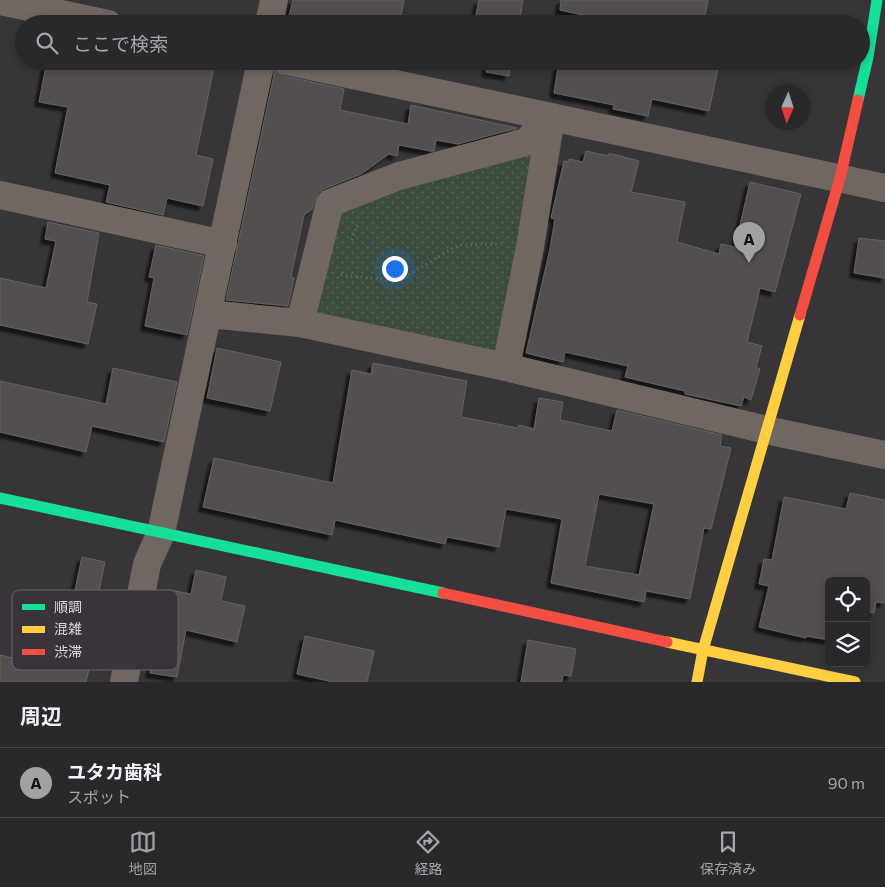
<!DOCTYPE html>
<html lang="ja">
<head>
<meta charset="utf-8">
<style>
	body { margin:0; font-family:Commissioner,"Noto Sans JP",sans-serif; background:#363437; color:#f1f3f6 }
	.controls { position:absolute; right:15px; bottom:15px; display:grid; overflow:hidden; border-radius:8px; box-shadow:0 2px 8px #0003 }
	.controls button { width:45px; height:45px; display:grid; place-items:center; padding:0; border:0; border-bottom:1px solid #464447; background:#2a282b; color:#f1f3f6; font:25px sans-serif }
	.compass { position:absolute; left:765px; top:85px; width:45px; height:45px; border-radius:50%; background:#2a282b; box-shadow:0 2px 8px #0003; rotate:183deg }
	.you { position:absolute; left:394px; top:268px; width:18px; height:18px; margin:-12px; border:4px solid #fff; border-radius:50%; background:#1a73e8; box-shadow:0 0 0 8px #1a73e833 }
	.badge { display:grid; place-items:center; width:32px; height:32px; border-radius:50%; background:#a3a0a4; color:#111; font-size:16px; font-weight:700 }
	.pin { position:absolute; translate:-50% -41px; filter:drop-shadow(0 1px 2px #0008) }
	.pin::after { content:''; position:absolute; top:26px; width:18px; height:15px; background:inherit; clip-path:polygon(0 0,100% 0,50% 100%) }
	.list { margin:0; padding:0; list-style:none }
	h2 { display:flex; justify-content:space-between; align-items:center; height:65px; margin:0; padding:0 20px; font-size:21px }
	h2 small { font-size:16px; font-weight:400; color:#a5a6a9 }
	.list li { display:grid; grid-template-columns:32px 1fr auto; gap:15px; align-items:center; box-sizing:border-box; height:70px; padding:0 20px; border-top:1px solid #464447 }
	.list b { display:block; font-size:19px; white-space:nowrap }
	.list p { margin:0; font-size:16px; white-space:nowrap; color:#a5a6a9 }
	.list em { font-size:16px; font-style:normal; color:#a5a6a9 }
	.icon { flex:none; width:28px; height:28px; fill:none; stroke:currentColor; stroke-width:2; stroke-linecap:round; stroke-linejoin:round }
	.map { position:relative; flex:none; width:885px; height:682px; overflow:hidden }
	.search { position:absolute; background:#2a282b; box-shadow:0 2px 8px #0003; left:15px; right:15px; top:15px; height:55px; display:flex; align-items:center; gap:12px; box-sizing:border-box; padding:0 18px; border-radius:28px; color:#a5a6a9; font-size:19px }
	.sheet { height:135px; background:#2a282b }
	nav { display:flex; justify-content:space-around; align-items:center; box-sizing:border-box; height:70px; border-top:1px solid #464447; background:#2a282b; font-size:14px; color:#a5a6a9 }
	nav a { display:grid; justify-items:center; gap:2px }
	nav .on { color:#a3a0a4 }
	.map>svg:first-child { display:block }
	.green { fill:url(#green-dots) }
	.building { fill:#524f4f; stroke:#656262; fill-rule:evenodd; filter:url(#shadow) }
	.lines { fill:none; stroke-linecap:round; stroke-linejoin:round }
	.path { stroke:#736c69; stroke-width:3; stroke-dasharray:1 4; stroke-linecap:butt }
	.street { stroke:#716761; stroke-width:28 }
	.fast { stroke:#16e098; stroke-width:11 }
	.slow { stroke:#ffcf43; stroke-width:11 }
	.jam { stroke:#f24e42; stroke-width:11 }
	.key { fill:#39333b; stroke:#6a656c; stroke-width:1 }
	.key-label { font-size:14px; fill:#dcd9dd }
</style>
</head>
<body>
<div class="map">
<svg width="885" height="682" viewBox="0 0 885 682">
	<defs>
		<pattern id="green-dots" width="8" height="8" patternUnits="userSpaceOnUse" patternTransform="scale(1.25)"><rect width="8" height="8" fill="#3b4b3c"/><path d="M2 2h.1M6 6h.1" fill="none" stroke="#576458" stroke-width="1.8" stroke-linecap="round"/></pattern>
		<filter id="shadow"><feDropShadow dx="-4.5" dy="4.5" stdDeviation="1" flood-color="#0009"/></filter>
	</defs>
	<rect width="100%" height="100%" fill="#383539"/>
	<path class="green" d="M537,151L498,355L311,319L342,211L488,155Z"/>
	<g class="building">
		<path d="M293,0H404L399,24H287Z"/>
		<path d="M479,0H523L519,24H474Z"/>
		<path d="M561,0H708L703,24H624L560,10Z"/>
		<path d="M47,61H110L134,66L135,61H188L214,67L196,155L213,159L203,206L167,198L163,215L106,202L110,185L55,173L68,107L39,102Z"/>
		<path d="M363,61H392L391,67Z"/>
		<path d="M468,61H511L509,76L486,72L488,65Z"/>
		<path d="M559,61H595L622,66L623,61H684L718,69L709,111L652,99L648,116L613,109L614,105L554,93Z"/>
		<path d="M275,70L284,76L344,89L340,110L408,124L411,105L517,128L458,144L436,140L434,151H431L399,145L397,156L389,154L361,174L324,189L318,193L312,209L304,215L291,277L294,278L288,306L226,300Z"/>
		<path d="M586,151L609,156V153L639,161L631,192L685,202L677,242L719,254L721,244L735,247L750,182L801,194L775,292L760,288L747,342L762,346L756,367L760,369L751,400L744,397L741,406L685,394V391L625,377L628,366L565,352L563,362L526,353L550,249L555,219L551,218L564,161L569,162V159L583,162Z"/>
		<path d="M48,222L99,233L87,302L97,304L88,344L0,325V278L46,288L56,241L45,239Z"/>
		<path d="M859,238L885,241V278L854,273Z"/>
		<path d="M156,245L204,256L187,335L145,326L154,278L149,277Z"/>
		<path d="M217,348L281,362L270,411L207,398Z"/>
		<path d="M373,363L467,381L461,417L518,428L519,425L534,429L539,398L563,402L560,420L612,431L617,410L722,435L720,446L731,448L711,529L704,528L690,599L646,591L644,602L551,583L562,519L506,509L499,547L447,537L445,544L335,520L332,535L203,507L214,458L333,483L352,370L371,374ZM599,494L654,504L639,575L585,566Z"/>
		<path d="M113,368L177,382L164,442L92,426L86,452L0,432V381L106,404Z"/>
		<path d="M850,493L885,500V603L876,602L874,613L866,612V581H829V640L806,636V638L759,627L769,586L759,584L764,559L772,560L784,497L846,509Z"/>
		<path d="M82,557L105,562L92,625L116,629L112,651L94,648L86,682H0V655L29,662L30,656H34L35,651L61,656Z"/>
		<path d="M196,570L226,577L221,601L245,606L237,642L186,630L177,677L150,673L167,594L170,590L191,594Z"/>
		<path d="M305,636L374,651L367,682H333L297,674Z"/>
		<path d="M528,640L576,649L571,676L563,675L562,682H521Z"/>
	</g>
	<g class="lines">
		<g class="path">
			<path d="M352,240L358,222"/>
			<path d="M341,275L399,281L458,245L502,244"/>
		</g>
		<g class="street">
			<path d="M0,1L108,24"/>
			<path d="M269,24L274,0"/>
			<path d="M287,61L885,188"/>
			<path d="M0,195L223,244"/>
			<path d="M209,314L300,323L506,367L766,430L885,455"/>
			<path d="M300,323L330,203L399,176L526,142L551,117"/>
			<path d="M506,367L530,247L551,117"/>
			<path d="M124,682L147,564L161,533L261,61"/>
		</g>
		<g class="fast">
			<path d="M858,100L868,57L877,0"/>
			<path d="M0,498L443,593"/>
		</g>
		<g class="slow">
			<path d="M667,642L855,682"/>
			<path d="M697,682L703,650L800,315"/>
		</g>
		<g class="jam">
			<path d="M800,315L840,178L858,100"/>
			<path d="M443,593L667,642"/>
		</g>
	</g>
	<rect x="12" y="590" width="166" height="80" rx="8" class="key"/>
	<rect x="22" y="604" width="23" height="6" fill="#16e098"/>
	<rect x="22" y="626" width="23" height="7" fill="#ffcf43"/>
	<rect x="22" y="649" width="23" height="6" fill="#f24e42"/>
	<g class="key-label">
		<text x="54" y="612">順調</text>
		<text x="54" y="634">混雑</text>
		<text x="54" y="657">渋滞</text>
	</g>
</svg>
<div class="controls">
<button><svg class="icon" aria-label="locate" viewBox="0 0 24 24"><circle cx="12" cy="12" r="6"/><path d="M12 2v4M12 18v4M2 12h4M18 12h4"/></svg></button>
<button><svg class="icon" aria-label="layers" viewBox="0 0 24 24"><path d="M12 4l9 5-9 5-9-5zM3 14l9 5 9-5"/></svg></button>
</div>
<svg class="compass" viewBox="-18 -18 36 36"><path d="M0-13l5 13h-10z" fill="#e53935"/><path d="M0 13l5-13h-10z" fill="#a5a6a9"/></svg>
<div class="you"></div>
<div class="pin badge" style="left:749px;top:263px">A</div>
<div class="search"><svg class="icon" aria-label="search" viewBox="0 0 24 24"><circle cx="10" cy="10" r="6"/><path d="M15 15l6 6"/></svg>ここで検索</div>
</div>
<section class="sheet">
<h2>周辺<small></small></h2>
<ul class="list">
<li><span class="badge">A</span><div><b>ユタカ歯科</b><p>スポット</p></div><em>90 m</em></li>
</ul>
</section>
<nav>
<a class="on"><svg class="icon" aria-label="map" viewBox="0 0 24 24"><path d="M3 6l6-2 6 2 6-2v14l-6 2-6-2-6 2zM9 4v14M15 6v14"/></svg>地図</a>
<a><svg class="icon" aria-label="directions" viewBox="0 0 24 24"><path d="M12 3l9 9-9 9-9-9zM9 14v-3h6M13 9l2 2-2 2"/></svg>経路</a>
<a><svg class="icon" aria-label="saved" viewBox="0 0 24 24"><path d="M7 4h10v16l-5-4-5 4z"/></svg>保存済み</a>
</nav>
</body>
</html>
